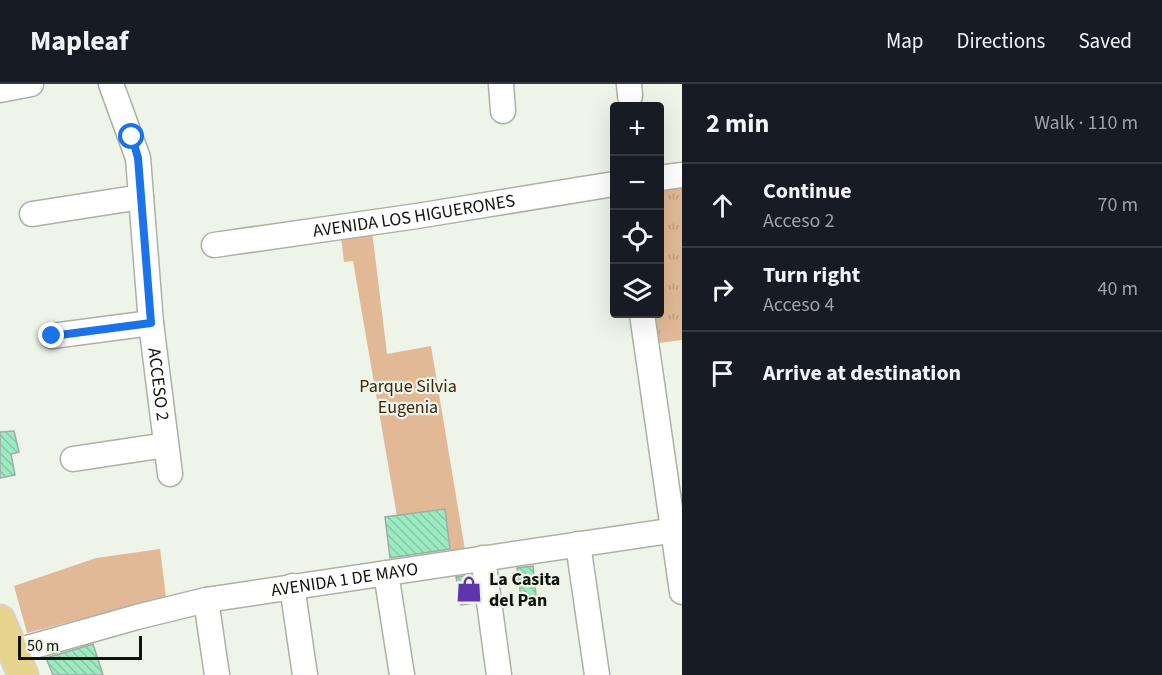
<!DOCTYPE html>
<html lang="en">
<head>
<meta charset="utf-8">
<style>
	body { margin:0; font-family:"Source Sans 3",sans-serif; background:#242831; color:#f1f3f6 }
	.controls { position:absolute; right:18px; top:18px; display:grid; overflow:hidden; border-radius:6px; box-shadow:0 6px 24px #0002 }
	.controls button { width:54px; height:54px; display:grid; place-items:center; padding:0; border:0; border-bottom:2px solid #363941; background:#171b24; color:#f1f3f6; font:30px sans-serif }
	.scale { position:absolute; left:18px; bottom:15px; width:124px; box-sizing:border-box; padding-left:6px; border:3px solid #10120e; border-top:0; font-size:16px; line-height:21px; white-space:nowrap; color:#10120e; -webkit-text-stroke:4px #eef4e8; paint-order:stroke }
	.stop { position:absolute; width:18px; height:18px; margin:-14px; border:4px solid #1a73e8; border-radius:50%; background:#fff }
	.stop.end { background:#1a73e8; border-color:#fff; box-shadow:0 2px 6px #0008 }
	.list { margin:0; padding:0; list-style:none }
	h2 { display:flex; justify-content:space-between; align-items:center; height:78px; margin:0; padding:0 24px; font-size:26px }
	h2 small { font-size:20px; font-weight:400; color:#9ea1a6 }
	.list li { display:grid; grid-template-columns:39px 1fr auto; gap:18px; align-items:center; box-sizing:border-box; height:84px; padding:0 24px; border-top:2px solid #363941 }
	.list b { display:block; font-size:22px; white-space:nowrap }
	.list p { margin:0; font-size:20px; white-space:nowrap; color:#9ea1a6 }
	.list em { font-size:20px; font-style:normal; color:#9ea1a6 }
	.icon { flex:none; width:33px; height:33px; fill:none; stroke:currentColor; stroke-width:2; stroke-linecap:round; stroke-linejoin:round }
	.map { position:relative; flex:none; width:682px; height:591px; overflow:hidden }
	header { display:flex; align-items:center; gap:36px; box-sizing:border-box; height:84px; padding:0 30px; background:#171b24; border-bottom:2px solid #363941 }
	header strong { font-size:28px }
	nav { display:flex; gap:33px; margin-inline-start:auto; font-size:21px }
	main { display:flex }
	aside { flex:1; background:#171b24 }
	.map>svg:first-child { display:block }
	.grass { fill:url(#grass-tufts) }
	.park { fill:#e1b997 }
	.building { fill:url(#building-back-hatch); stroke:#a0aca5; stroke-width:1.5 }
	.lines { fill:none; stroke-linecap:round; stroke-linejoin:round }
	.minor-casing { stroke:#acb1a6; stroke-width:27 }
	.major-casing { stroke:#d4d4d4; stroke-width:33 }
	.minor { stroke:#fff; stroke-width:24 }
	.major { stroke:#e6d48f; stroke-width:30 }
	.route { stroke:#1a73e8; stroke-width:8 }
	.labels { text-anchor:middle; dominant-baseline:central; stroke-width:4.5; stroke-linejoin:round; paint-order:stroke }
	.street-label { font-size:18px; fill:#10120e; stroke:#eef4e8 }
	.park-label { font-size:18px; fill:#3c240d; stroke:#eef4e8 }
	.poi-label { font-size:18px; font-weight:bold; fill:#10120e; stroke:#eef4e8; text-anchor:start }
</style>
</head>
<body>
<header>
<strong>Mapleaf</strong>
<nav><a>Map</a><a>Directions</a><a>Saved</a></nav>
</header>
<main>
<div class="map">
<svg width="682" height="591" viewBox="0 0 682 591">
	<defs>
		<pattern id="grass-tufts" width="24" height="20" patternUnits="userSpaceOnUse" patternTransform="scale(1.5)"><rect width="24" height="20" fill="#e1b997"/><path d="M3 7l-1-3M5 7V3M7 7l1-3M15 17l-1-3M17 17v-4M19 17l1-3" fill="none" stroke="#c09e81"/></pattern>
		<pattern id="building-back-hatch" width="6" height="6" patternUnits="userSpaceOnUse" patternTransform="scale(1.5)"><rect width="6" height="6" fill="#9beac1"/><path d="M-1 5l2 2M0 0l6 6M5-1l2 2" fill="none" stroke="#84c8a5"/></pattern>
	</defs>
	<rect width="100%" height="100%" fill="#eef4e8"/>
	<path class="grass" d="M682,103V256L659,259L654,230H660V106Z"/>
	<g class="park">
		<path d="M372,147L387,270L431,262L465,466L450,468L445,426L397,432L353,177L344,178L341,152Z"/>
		<path d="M160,465L166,513L27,549L14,502L96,474Z"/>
	</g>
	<g class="building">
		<path d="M14,347L19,368L11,370L15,391L0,394V348Z"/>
		<path d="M445,425L450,465L390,474L385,433Z"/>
		<path d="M533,482L536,511L521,513L517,484Z"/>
		<path d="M471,491L475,519L461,521L456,493Z"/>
		<path d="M93,560L103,591H53L46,574Z"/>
	</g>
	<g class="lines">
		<g class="minor-casing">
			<g id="minor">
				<path id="s1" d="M111,0L138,74L151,239L170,390"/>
				<path d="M501,0L503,27"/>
				<path d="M629,0L630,12"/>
				<path d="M0,6L31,0"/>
				<path d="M660,94L682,91"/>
				<path d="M32,130L141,113"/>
				<path id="s2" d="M214,161L417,132L614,100"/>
				<path d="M642,230L682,508"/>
				<path d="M52,252L151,239"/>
				<path d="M73,375L166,361"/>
				<path d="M578,460L597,591"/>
				<path d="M483,474L499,591"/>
				<path d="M386,489L402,591"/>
				<path d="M292,502L305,591"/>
				<path d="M206,516L217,591"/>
				<path id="s3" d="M13,568L137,533L206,516L682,445"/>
			</g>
		</g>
		<g class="major-casing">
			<path id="major" d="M0,536L23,591"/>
		</g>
		<use href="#minor" class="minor"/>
		<use href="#major" class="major"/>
	</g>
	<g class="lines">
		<path class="route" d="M52,252L151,239L138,74L132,53"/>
	</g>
	<defs>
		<g id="shop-bare" transform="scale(2.07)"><path d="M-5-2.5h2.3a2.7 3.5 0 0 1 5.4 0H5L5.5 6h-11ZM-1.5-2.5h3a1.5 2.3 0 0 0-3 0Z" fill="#5e35ad" stroke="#eef4e8" stroke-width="2.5" paint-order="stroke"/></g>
	</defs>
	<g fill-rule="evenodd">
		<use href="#shop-bare" x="469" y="505"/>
	</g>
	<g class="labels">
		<g class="street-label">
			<text stroke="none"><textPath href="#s2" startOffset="202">AVENIDA LOS HIGUERONES</textPath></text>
			<text stroke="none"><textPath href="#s1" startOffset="306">ACCESO 2</textPath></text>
			<text stroke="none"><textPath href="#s3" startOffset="340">AVENIDA 1 DE MAYO</textPath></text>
		</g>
		<g class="park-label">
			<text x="408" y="302">Parque Silvia<tspan x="408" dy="21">Eugenia</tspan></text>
		</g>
		<g class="poi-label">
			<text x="489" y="495">La Casita<tspan x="489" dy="21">del Pan</tspan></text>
		</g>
	</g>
</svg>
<div class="controls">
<button>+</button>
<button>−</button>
<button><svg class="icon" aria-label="locate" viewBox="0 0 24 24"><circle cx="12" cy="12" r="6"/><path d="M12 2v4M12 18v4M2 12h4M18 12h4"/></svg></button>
<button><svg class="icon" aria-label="layers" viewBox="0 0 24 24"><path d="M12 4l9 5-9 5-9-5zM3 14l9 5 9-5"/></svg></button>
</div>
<div class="scale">50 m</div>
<div class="stop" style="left:132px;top:53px"></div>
<div class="stop end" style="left:52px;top:252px"></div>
</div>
<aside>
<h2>2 min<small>Walk · 110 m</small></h2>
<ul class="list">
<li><svg class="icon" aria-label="ahead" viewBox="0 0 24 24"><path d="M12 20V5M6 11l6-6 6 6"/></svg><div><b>Continue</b><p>Acceso 2</p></div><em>70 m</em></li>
<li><svg class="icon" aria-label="right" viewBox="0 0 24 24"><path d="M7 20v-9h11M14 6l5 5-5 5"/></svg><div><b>Turn right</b><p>Acceso 4</p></div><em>40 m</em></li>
<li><svg class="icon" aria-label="arrive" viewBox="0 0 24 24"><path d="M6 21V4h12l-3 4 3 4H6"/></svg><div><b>Arrive at destination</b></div></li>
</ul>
</aside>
</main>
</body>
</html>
